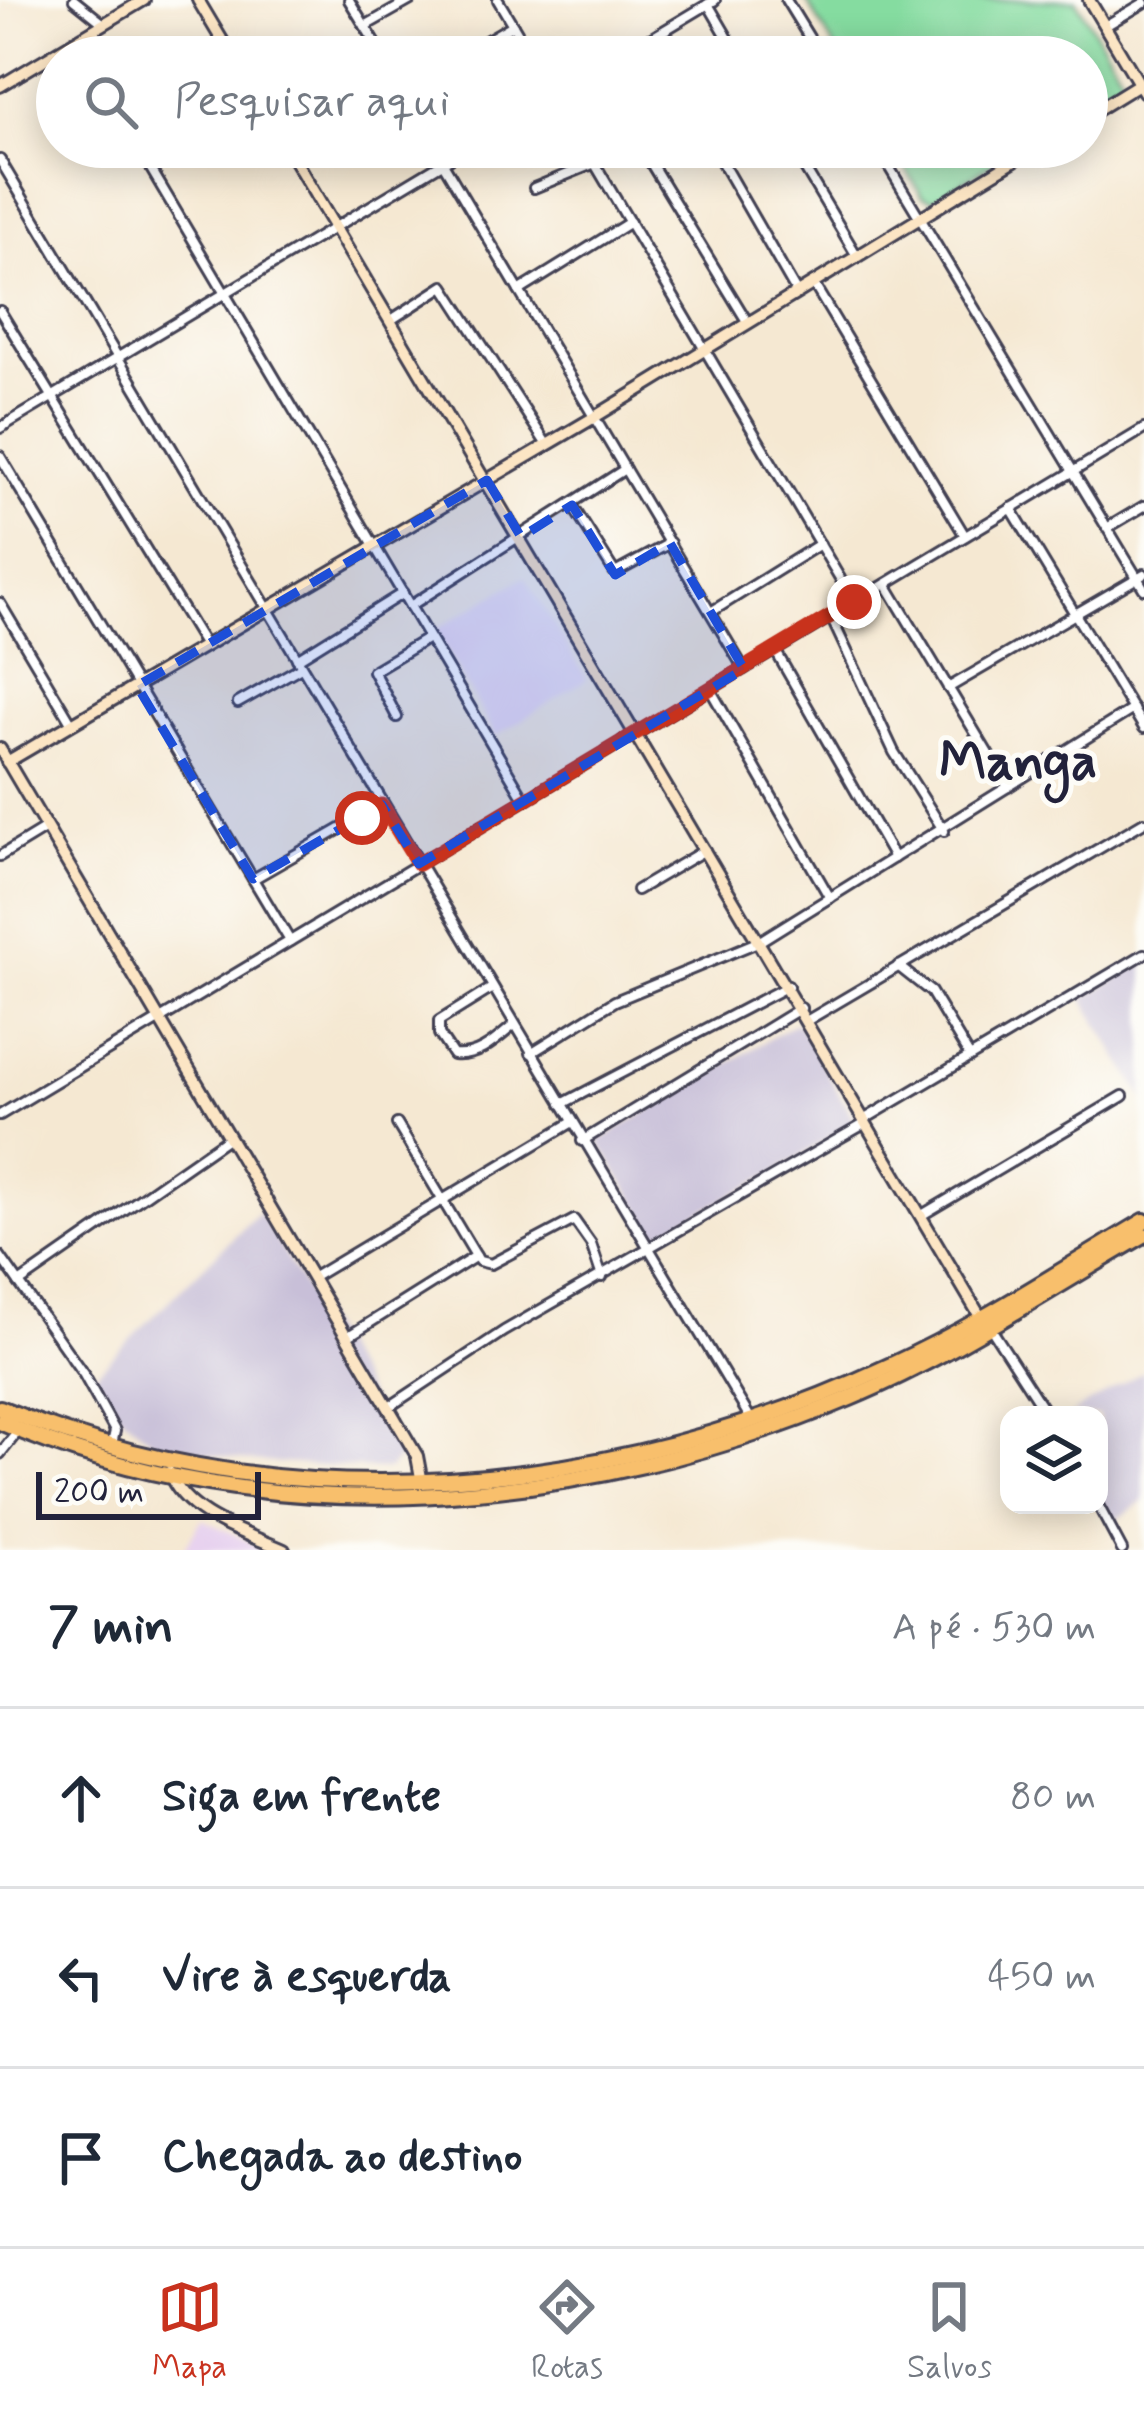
<!DOCTYPE html>
<html lang="pt">
<head>
<meta charset="utf-8">
<style>
	body { margin:0; font-family:Mynerve,sans-serif; background:#f2f2f3; color:#1f2937 }
	.controls { position:absolute; right:36px; bottom:36px; display:grid; overflow:hidden; border-radius:24px; box-shadow:0 6px 30px #0003 }
	.controls button { width:108px; height:108px; display:grid; place-items:center; padding:0; border:0; border-bottom:3px solid #e0e1e3; background:#fff; color:#1f2937; font:60px sans-serif }
	.scale { position:absolute; left:36px; bottom:30px; width:225px; box-sizing:border-box; padding-left:12px; border:6px solid #22223b; border-top:0; font-size:33px; line-height:42px; white-space:nowrap; color:#22223b; -webkit-text-stroke:9px #fdfcf7; paint-order:stroke }
	.stop { position:absolute; width:36px; height:36px; margin:-27px; border:9px solid #c8321e; border-radius:50%; background:#fff }
	.stop.end { background:#c8321e; border-color:#fff; box-shadow:0 3px 12px #0008 }
	.list { margin:0; padding:0; list-style:none }
	h2 { display:flex; justify-content:space-between; align-items:center; height:156px; margin:0; padding:0 48px; font-size:51px }
	h2 small { font-size:39px; font-weight:400; color:#747a83 }
	.list li { display:grid; grid-template-columns:78px 1fr auto; gap:36px; align-items:center; box-sizing:border-box; height:180px; padding:0 48px; border-top:3px solid #e0e1e3 }
	.list b { display:block; font-size:45px; white-space:nowrap }
	.list em { font-size:39px; font-style:normal; color:#747a83 }
	.icon { flex:none; width:66px; height:66px; fill:none; stroke:currentColor; stroke-width:2; stroke-linecap:round; stroke-linejoin:round }
	.map { position:relative; flex:none; width:1144px; height:1550px; overflow:hidden }
	.search { position:absolute; background:#fff; box-shadow:0 6px 30px #0003; left:36px; right:36px; top:36px; height:132px; display:flex; align-items:center; gap:30px; box-sizing:border-box; padding:0 42px; border-radius:66px; color:#747a83; font-size:45px }
	.sheet { height:696px; background:#fff }
	nav { display:flex; justify-content:space-around; align-items:center; box-sizing:border-box; height:168px; border-top:3px solid #e0e1e3; background:#fff; font-size:33px; color:#747a83 }
	nav a { display:grid; justify-items:center; gap:6px }
	nav .on { color:#c8321e }
	.map>svg:first-child { display:block }
	.built { fill:#e7d2ef }
	.industrial { fill:#c8bfd8 }
	.green { fill:#85dca0; stroke:#547f6e; stroke-width:3 }
	.lines { fill:none; stroke-linecap:round; stroke-linejoin:round }
	.street-casing { stroke:#424052; stroke-width:14 }
	.secondary-casing { stroke:#424052; stroke-width:16 }
	.highway-casing { stroke:#424052; stroke-width:20 }
	.street { stroke:#fff; stroke-width:8 }
	.secondary { stroke:#fce5c4; stroke-width:10 }
	.highway { stroke:#f8bf6c; stroke-width:14 }
	.route { stroke:#c8321e; stroke-width:15 }
	.marked { fill:#1d4ed8; fill-opacity:0.2; stroke:#1d4ed8; stroke-width:9; stroke-dasharray:24 15; stroke-linejoin:round }
	.labels { text-anchor:middle; dominant-baseline:central; stroke-width:10; stroke-linejoin:round; paint-order:stroke }
	.district-label { font-size:54px; font-weight:bold; fill:#22223b; stroke:#fdfcf7 }
</style>
</head>
<body>
<div class="map">
<svg width="1144" height="1550" viewBox="0 0 1144 1550">
	<rect width="100%" height="100%" fill="#fdfcf7"/>
	<filter id="ink" filterUnits="userSpaceOnUse"><feTurbulence type="fractalNoise" baseFrequency=".00833" numOctaves="2"/><feDisplacementMap in="SourceGraphic" scale="24" xChannelSelector="R" yChannelSelector="G"/><feConvolveMatrix kernelMatrix="1 2 1 2 8 2 1 2 1" color-interpolation-filters="sRGB"/></filter>
	<filter id="wash" filterUnits="userSpaceOnUse"><feTurbulence type="fractalNoise" baseFrequency=".004" numOctaves="4" result="noise"/><feDisplacementMap in="SourceGraphic" scale="48" xChannelSelector="R" yChannelSelector="G"/><feGaussianBlur stdDeviation="2.7" result="paint"/><feColorMatrix in="noise" values="0 0 0 0 0 0 0 0 0 0 0 0 0 0 0 0 0 1.4 0 .05"/><feComposite in="paint" operator="in"/></filter>
	<g filter="url(#wash)">
		<rect width="100%" height="100%" fill="#f5e8d2"/>
		<g class="built">
			<path d="M525,577L587,679L496,736L435,630Z"/>
			<path d="M202,1519L267,1550H183Z"/>
		</g>
		<g class="industrial">
			<path d="M1144,962V1099L1083,999Z"/>
			<path d="M797,1022L855,1121L771,1175L656,1235L598,1141Z"/>
			<path d="M259,1212L403,1453L388,1470L249,1461L154,1443L115,1409L92,1377Z"/>
			<path d="M1144,1371V1501L1112,1523L1099,1499V1415H1069Z"/>
		</g>
		<g class="green">
			<path d="M806,0H1076L1121,75L1120,85L1087,105V57H840Z"/>
			<path d="M893,147H1019L933,200L922,196Z"/>
		</g>
	</g>
	<g filter="url(#ink)">
		<g class="lines">
			<g class="street-casing">
				<g id="street">
					<path d="M74,0L104,24"/>
					<path d="M349,0L384,57"/>
					<path d="M498,0L532,57"/>
					<path d="M786,0L821,57"/>
					<path d="M708,4L739,57"/>
					<path d="M365,26L411,0"/>
					<path d="M1105,26L1144,3"/>
					<path d="M650,39L661,57"/>
					<path d="M75,41L85,57"/>
					<path d="M458,57L513,25"/>
					<path d="M620,57L715,0"/>
					<path d="M138,147L525,800"/>
					<path d="M585,147L854,602"/>
					<path d="M641,147L748,323"/>
					<path d="M713,147L797,293"/>
					<path d="M792,147L857,256"/>
					<path d="M877,147L1144,589"/>
					<path d="M0,160L752,1421"/>
					<path d="M443,163L744,669"/>
					<path d="M534,188L595,163L618,147"/>
					<path d="M813,283L965,536"/>
					<path d="M519,291L630,222"/>
					<path d="M0,311L205,646"/>
					<path d="M391,320L444,286L547,445"/>
					<path d="M0,428L469,147"/>
					<path d="M0,456L290,941"/>
					<path d="M572,505L615,573L670,543"/>
					<path d="M1011,508L1144,728"/>
					<path d="M1107,528L1144,506"/>
					<path d="M886,584L1008,787"/>
					<path d="M0,603L72,724"/>
					<path d="M410,606L625,469"/>
					<path d="M711,612L820,544"/>
					<path d="M831,617L894,752L944,831"/>
					<path d="M775,650L894,858"/>
					<path d="M297,659L403,593"/>
					<path d="M948,688L1144,574"/>
					<path d="M710,689L830,898"/>
					<path d="M238,703L301,667"/>
					<path d="M397,717L373,671L428,638"/>
					<path d="M0,856L46,828"/>
					<path d="M253,879L382,805"/>
					<path d="M637,890L705,850"/>
					<path d="M898,966L931,992L970,1057"/>
					<path d="M492,988L439,1021V1034L453,1055C478,1058 496,1040 514,1025"/>
					<path d="M808,1020L1144,822"/>
					<path d="M531,1053L615,1001L760,941L1133,709"/>
					<path d="M562,1104L788,986"/>
					<path d="M0,1115L1144,429"/>
					<path d="M865,1119L1144,954"/>
					<path d="M397,1124L479,1261L491,1264L574,1220L591,1244L602,1277"/>
					<path d="M582,1141L801,1008"/>
					<path d="M922,1215L1123,1096"/>
					<path d="M0,1256L84,1375L115,1431L112,1444"/>
					<path d="M312,1278L571,1123"/>
					<path d="M19,1283L229,1137"/>
					<path d="M990,1327L1047,1415"/>
					<path d="M347,1337L476,1256"/>
					<path d="M389,1407L504,1331L866,1123"/>
					<path d="M0,1454L19,1430"/>
					<path d="M1098,1505L1122,1550"/>
				</g>
			</g>
			<g class="secondary-casing">
				<g id="secondary">
					<path d="M198,0L232,57"/>
					<path d="M1089,0L1144,92"/>
					<path d="M0,86L144,0"/>
					<path d="M1087,116L1139,84"/>
					<path d="M287,147L981,1318"/>
					<path d="M0,749L417,1456L422,1483"/>
					<path d="M7,762L593,418L1036,147"/>
					<path d="M169,1472C185,1516 246,1533 284,1550"/>
				</g>
			</g>
			<g class="highway-casing">
				<g id="highway">
					<path d="M0,1408C289,1527 612,1495 891,1365C979,1325 1061,1270 1144,1221"/>
					<path d="M0,1422C267,1539 587,1509 850,1398C954,1355 1046,1291 1144,1235"/>
				</g>
			</g>
			<use href="#street" class="street"/>
			<use href="#secondary" class="secondary"/>
			<use href="#highway" class="highway"/>
		</g>
	</g>
	<g class="lines" filter="url(#ink)">
		<path class="route" d="M362,818L382,805L418,864L854,602"/>
	</g>
	<path class="marked" d="M487,480L521,537L572,505L615,575L670,543L744,669L419,864L382,805L253,879L137,686Z"/>
	<g class="labels">
		<g class="district-label">
			<text x="1018" y="763">Manga</text>
		</g>
	</g>
</svg>
<div class="controls">
<button><svg class="icon" aria-label="layers" viewBox="0 0 24 24"><path d="M12 4l9 5-9 5-9-5zM3 14l9 5 9-5"/></svg></button>
</div>
<div class="scale">200 m</div>
<div class="stop" style="left:362px;top:818px"></div>
<div class="stop end" style="left:854px;top:602px"></div>
<div class="search"><svg class="icon" aria-label="search" viewBox="0 0 24 24"><circle cx="10" cy="10" r="6"/><path d="M15 15l6 6"/></svg>Pesquisar aqui</div>
</div>
<section class="sheet">
<h2>7 min<small>A pé · 530 m</small></h2>
<ul class="list">
<li><svg class="icon" aria-label="ahead" viewBox="0 0 24 24"><path d="M12 20V5M6 11l6-6 6 6"/></svg><div><b>Siga em frente</b></div><em>80 m</em></li>
<li><svg class="icon" aria-label="left" viewBox="0 0 24 24"><path d="M17 20v-9H6M10 6l-5 5 5 5"/></svg><div><b>Vire à esquerda</b></div><em>450 m</em></li>
<li><svg class="icon" aria-label="arrive" viewBox="0 0 24 24"><path d="M6 21V4h12l-3 4 3 4H6"/></svg><div><b>Chegada ao destino</b></div></li>
</ul>
</section>
<nav>
<a class="on"><svg class="icon" aria-label="map" viewBox="0 0 24 24"><path d="M3 6l6-2 6 2 6-2v14l-6 2-6-2-6 2zM9 4v14M15 6v14"/></svg>Mapa</a>
<a><svg class="icon" aria-label="directions" viewBox="0 0 24 24"><path d="M12 3l9 9-9 9-9-9zM9 14v-3h6M13 9l2 2-2 2"/></svg>Rotas</a>
<a><svg class="icon" aria-label="saved" viewBox="0 0 24 24"><path d="M7 4h10v16l-5-4-5 4z"/></svg>Salvos</a>
</nav>
</body>
</html>
